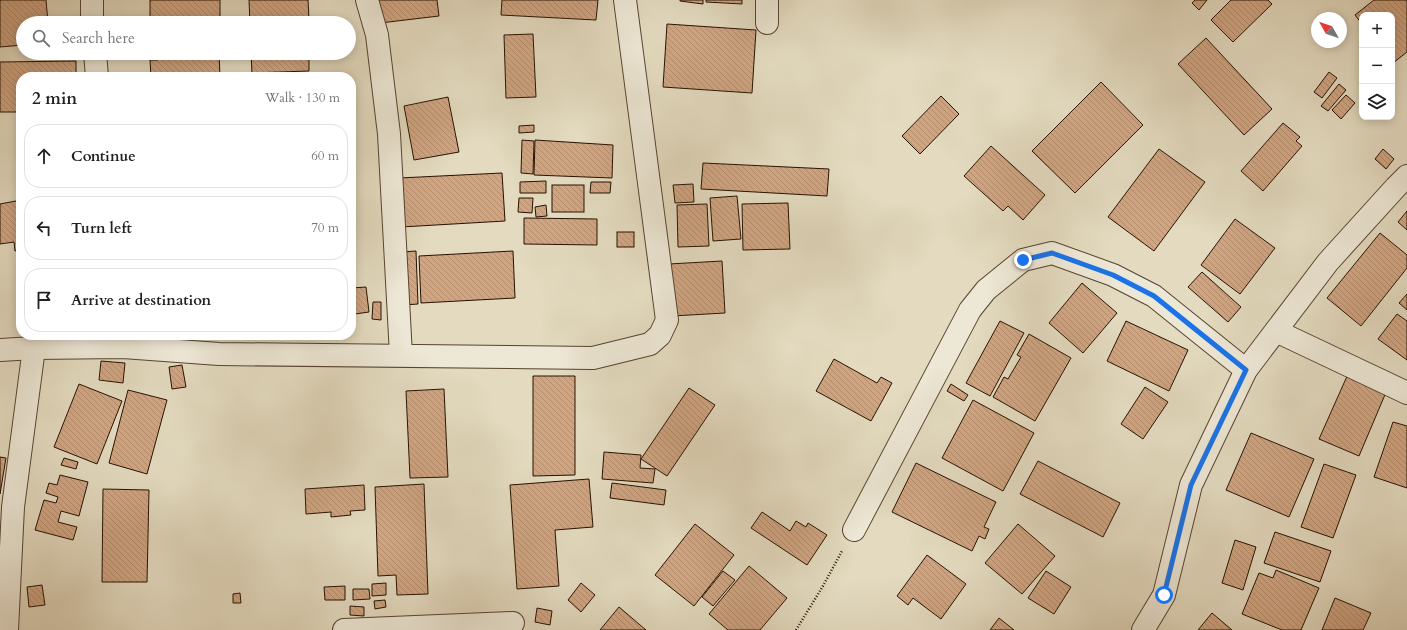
<!DOCTYPE html>
<html lang="en">
<head>
<meta charset="utf-8">
<style>
	body { margin:0; font-family:Cardo,serif; background:#f6f6f6; color:#202124 }
	.controls { position:absolute; right:12px; top:12px; display:grid; overflow:hidden; border-radius:8px; box-shadow:0 2px 10px #0003 }
	.controls button { width:36px; height:36px; display:grid; place-items:center; padding:0; border:0; border-bottom:1px solid #e0e0e0; background:#fff; color:#202124; font:20px sans-serif }
	.compass { position:absolute; left:1311px; top:12px; width:36px; height:36px; border-radius:50%; background:#fff; box-shadow:0 2px 10px #0003; rotate:310deg }
	.stop { position:absolute; width:12px; height:12px; margin:-9px; border:3px solid #1a73e8; border-radius:50%; background:#fff }
	.stop.end { background:#1a73e8; border-color:#fff; box-shadow:0 1px 4px #0008 }
	.list { margin:0; padding:0; list-style:none }
	h2 { display:flex; justify-content:space-between; align-items:center; height:52px; margin:0; padding:0 16px; font-size:17px }
	h2 small { font-size:13px; font-weight:400; color:#757577 }
	.list li { display:grid; grid-template-columns:26px 1fr auto; gap:12px; align-items:center; box-sizing:border-box; height:64px; margin:0 8px 8px; padding:0 8px; border:1px solid #e0e0e0; border-radius:16px }
	.list b { display:block; font-size:15px; white-space:nowrap }
	.list em { font-size:13px; font-style:normal; color:#757577 }
	.icon { flex:none; width:22px; height:22px; fill:none; stroke:currentColor; stroke-width:2; stroke-linecap:round; stroke-linejoin:round }
	.map { position:relative; flex:none; width:1407px; height:630px; overflow:hidden }
	.search { position:absolute; background:#fff; box-shadow:0 2px 10px #0003; left:16px; top:16px; width:340px; height:44px; display:flex; align-items:center; gap:10px; box-sizing:border-box; padding:0 14px; border-radius:22px; color:#757577; font-size:15px }
	.panel { position:absolute; background:#fff; box-shadow:0 2px 10px #0003; left:16px; top:72px; width:340px; height:268px; border-radius:16px }
	.map>svg:first-child { display:block }
	.building { fill:url(#building-back-hatch); stroke:#271200 }
	.lines { fill:none; stroke-linecap:round; stroke-linejoin:round }
	.street-casing { stroke:#564430; stroke-width:24 }
	.path { stroke:#271200; stroke-width:2.5; stroke-dasharray:1 2; stroke-linecap:butt }
	.street { stroke:#ede7d5; stroke-width:22 }
	.route { stroke:#1a73e8; stroke-width:5 }
</style>
</head>
<body>
<div class="map">
<svg width="1407" height="630" viewBox="0 0 1407 630">
	<defs>
		<pattern id="building-back-hatch" width="6" height="6" patternUnits="userSpaceOnUse"><rect width="6" height="6" fill="#d0a582"/><path d="M-1 5l2 2M0 0l6 6M5-1l2 2" fill="none" stroke="#b38d6e"/></pattern>
	</defs>
	<rect width="100%" height="100%" fill="#e3dabf"/>
	<filter id="stains"><feTurbulence type="fractalNoise" baseFrequency=".005" numOctaves="4"/><feColorMatrix values="0 0 0 0 .2 0 0 0 0 .09 0 0 0 0 .02 0 0 0 .5 -.17"/></filter>
	<radialGradient id="worn" r=".72"><stop offset=".6" stop-color="#630" stop-opacity="0"/><stop offset="1" stop-color="#630" stop-opacity=".3"/></radialGradient>
	<g class="building">
		<path d="M0,0H46L48,23H23V45L0,47Z"/>
		<rect x="150" y="0" width="70" height="23"/>
		<path d="M249,0H308L309,20H314V23H250Z"/>
		<path d="M377,0H437L439,16L380,23Z"/>
		<path d="M502,0H598L596,20L501,15Z"/>
		<path d="M680,0H703V4L680,1Z"/>
		<path d="M706,0H742V4L706,2Z"/>
		<path d="M1195,0H1207L1199,10L1192,3Z"/>
		<path d="M1231,0H1268L1272,4L1233,42L1211,20Z"/>
		<path d="M1374,0H1407V52L1393,63L1392,61V15H1362V24L1355,15Z"/>
		<path d="M667,24L756,30L752,93L663,87Z"/>
		<path d="M533,34L536,97L506,98L504,35Z"/>
		<path d="M1206,38L1272,109L1244,135L1178,64Z"/>
		<path d="M157,53H219L220,77H151L150,60H158Z"/>
		<path d="M251,53H309V71L252,73Z"/>
		<path d="M76,61V77H21V112H0V62Z"/>
		<path d="M1329,72L1337,78L1322,98L1314,92Z"/>
		<path d="M1101,82L1143,125L1075,193L1032,151Z"/>
		<path d="M1339,84L1346,90L1328,111L1321,106Z"/>
		<path d="M1346,95L1355,103L1341,119L1332,110Z"/>
		<path d="M941,96L959,114L920,154L902,136Z"/>
		<path d="M448,97L459,152L414,160L404,106Z"/>
		<path d="M1283,123L1300,137L1296,141L1302,146L1263,191L1241,171Z"/>
		<path d="M534,125V132L519,133V126Z"/>
		<path d="M522,140L534,141L533,174L521,173Z"/>
		<path d="M535,140L613,145L612,178L534,175Z"/>
		<path d="M991,146L1045,195L1023,220L1008,206L1003,211L964,176Z"/>
		<path d="M1159,149L1205,182L1154,251L1108,217Z"/>
		<path d="M1383,149L1394,159L1386,169L1375,159Z"/>
		<path d="M703,163L829,169L827,196L701,189Z"/>
		<path d="M502,173L505,221L401,227L399,178Z"/>
		<path d="M546,181V193H520V182Z"/>
		<path d="M591,182H611L610,193H590Z"/>
		<path d="M693,184L694,202L675,203L673,185Z"/>
		<rect x="552" y="185" width="32" height="27"/>
		<path d="M737,196L741,239L713,241L710,198Z"/>
		<path d="M519,198H533L532,213L518,212Z"/>
		<path d="M21,200V250L15,251L14,242L0,244V204Z"/>
		<path d="M788,203L790,249L743,250L742,204Z"/>
		<path d="M707,204L709,246L678,247L677,205Z"/>
		<path d="M546,205L547,216L536,217L535,207Z"/>
		<path d="M1407,211V230L1398,222Z"/>
		<path d="M524,218L597,219V245L524,244Z"/>
		<path d="M1235,219L1275,248L1240,294L1201,265Z"/>
		<rect x="617" y="232" width="17" height="15"/>
		<path d="M1380,233L1407,255V268L1361,326L1327,298Z"/>
		<path d="M416,251L418,304L404,305L402,252Z"/>
		<path d="M513,251L515,298L421,303L419,256Z"/>
		<path d="M722,261L725,313L672,316L669,264Z"/>
		<path d="M1202,272L1241,307L1228,322L1188,287Z"/>
		<path d="M1082,283L1117,313L1083,353L1049,323Z"/>
		<path d="M366,287L369,312L355,314L352,288Z"/>
		<path d="M1407,294V310L1399,303Z"/>
		<path d="M373,302H381V320L372,319Z"/>
		<path d="M1397,314L1407,321V360L1378,339Z"/>
		<path d="M1000,321L1024,333L990,396L966,383Z"/>
		<path d="M1126,321L1188,350L1169,391L1107,361Z"/>
		<path d="M1029,334L1071,358L1035,421L993,397L1004,377L1008,379L1021,357L1017,355Z"/>
		<path d="M834,359L877,383L881,377L892,383L871,421L816,391Z"/>
		<path d="M101,361L125,363L123,383L99,380Z"/>
		<path d="M182,365L186,387L172,389L169,367Z"/>
		<path d="M1348,374L1387,390L1359,456L1319,439Z"/>
		<path d="M533,376H575V475L533,476Z"/>
		<path d="M79,384L122,401L97,464L54,447Z"/>
		<path d="M951,384L968,395L964,401L947,391Z"/>
		<path d="M1145,387L1168,402L1143,439L1121,424Z"/>
		<path d="M689,388L715,405L667,476L641,459Z"/>
		<path d="M444,389L448,477L410,478L406,391Z"/>
		<path d="M128,390L167,400L147,474L109,463Z"/>
		<path d="M973,400L1034,433L1003,491L942,458Z"/>
		<path d="M1393,422L1407,426V488L1374,477Z"/>
		<path d="M1251,433L1314,459L1289,517L1226,490Z"/>
		<path d="M604,452L641,455L640,468L655,469L653,483L602,479Z"/>
		<path d="M0,457L6,458L0,494Z"/>
		<path d="M64,458L78,462L76,469L61,465Z"/>
		<path d="M1038,461L1120,503L1103,537L1020,494Z"/>
		<path d="M916,463L996,502L984,527L989,529L985,539L979,536L972,551L892,512Z"/>
		<path d="M1324,464L1356,475L1333,538L1301,527Z"/>
		<path d="M60,475L88,482L79,516L61,511L58,522L77,527L73,540L35,530L44,500L56,503L58,497L46,493L49,483L57,485Z"/>
		<path d="M589,479L593,527L555,530L559,586L517,589L510,485Z"/>
		<path d="M612,483L666,490L664,505L610,498Z"/>
		<path d="M424,484L428,594L397,595L396,575L378,576L375,487Z"/>
		<path d="M364,485L365,510L350,511L351,515L331,517V512L306,514L305,489Z"/>
		<path d="M103,489L149,490L147,582H102Z"/>
		<path d="M762,512L790,531L796,521L806,527L808,523L827,535L807,565L751,528Z"/>
		<path d="M695,524L734,555L694,606L655,575Z"/>
		<path d="M1018,524L1055,556L1022,594L985,563Z"/>
		<path d="M1275,532L1331,551L1320,582L1264,563Z"/>
		<path d="M1235,540L1256,547L1243,590L1222,583Z"/>
		<path d="M927,555L966,584L941,619L913,598L908,605L897,596Z"/>
		<path d="M749,566L787,598L760,630H728L709,614Z"/>
		<path d="M1276,570L1319,588L1301,630H1282L1242,614L1259,573L1273,578Z"/>
		<path d="M723,571L735,580L713,606L702,597Z"/>
		<path d="M1046,571L1071,587L1054,614L1028,598Z"/>
		<path d="M386,583V595L372,596V584Z"/>
		<path d="M581,583L595,595L581,612L568,600Z"/>
		<path d="M42,585L45,605L29,607L27,587Z"/>
		<path d="M345,586V600H325L324,587Z"/>
		<path d="M353,589H369L370,599L353,600Z"/>
		<path d="M240,593L241,603H233V594Z"/>
		<path d="M1335,598L1371,613L1363,630H1322Z"/>
		<path d="M385,600L386,607L375,609L374,601Z"/>
		<path d="M350,606L364,607V616L350,615Z"/>
		<path d="M619,607L646,630H600Z"/>
		<path d="M537,608L552,611L550,625L535,622Z"/>
		<path d="M1212,613L1232,630H1198Z"/>
		<path d="M999,618L1014,630H990Z"/>
	</g>
	<g class="lines">
		<g class="street-casing">
			<g id="street">
				<path d="M92,0V23"/>
				<path d="M367,0L377,35L389,134L401,355"/>
				<path d="M767,23V0"/>
				<path d="M95,53L97,77"/>
				<path d="M1276,331L1407,393"/>
				<path d="M0,350L34,348L123,347L219,354L593,358L650,344L660,335L667,320L625,0"/>
				<path d="M854,530L970,310L986,290L1023,260L1052,253L1113,275L1154,296L1246,370"/>
				<path d="M7,630L13,507L34,348"/>
				<path d="M344,630L513,623"/>
				<path d="M1143,630L1164,595L1191,485L1246,370L1328,262L1396,187L1407,176"/>
			</g>
		</g>
		<path class="path" d="M796,630L823,586L842,551"/>
		<use href="#street" class="street"/>
	</g>
	<g class="lines">
		<path class="route" d="M1023,260L1052,253L1113,275L1154,296L1246,370L1191,485L1164,595"/>
	</g>
	<rect width="100%" height="100%" filter="url(#stains)"/>
	<rect width="100%" height="100%" fill="url(#worn)"/>
</svg>
<div class="controls">
<button>+</button>
<button>−</button>
<button><svg class="icon" aria-label="layers" viewBox="0 0 24 24"><path d="M12 4l9 5-9 5-9-5zM3 14l9 5 9-5"/></svg></button>
</div>
<svg class="compass" viewBox="-18 -18 36 36"><path d="M0-13l5 13h-10z" fill="#e53935"/><path d="M0 13l5-13h-10z" fill="#757577"/></svg>
<div class="stop" style="left:1164px;top:595px"></div>
<div class="stop end" style="left:1023px;top:260px"></div>
<div class="search"><svg class="icon" aria-label="search" viewBox="0 0 24 24"><circle cx="10" cy="10" r="6"/><path d="M15 15l6 6"/></svg>Search here</div>
<section class="panel">
<h2>2 min<small>Walk · 130 m</small></h2>
<ul class="list">
<li><svg class="icon" aria-label="ahead" viewBox="0 0 24 24"><path d="M12 20V5M6 11l6-6 6 6"/></svg><div><b>Continue</b></div><em>60 m</em></li>
<li><svg class="icon" aria-label="left" viewBox="0 0 24 24"><path d="M17 20v-9H6M10 6l-5 5 5 5"/></svg><div><b>Turn left</b></div><em>70 m</em></li>
<li><svg class="icon" aria-label="arrive" viewBox="0 0 24 24"><path d="M6 21V4h12l-3 4 3 4H6"/></svg><div><b>Arrive at destination</b></div></li>
</ul>
</section>
</div>
</body>
</html>
